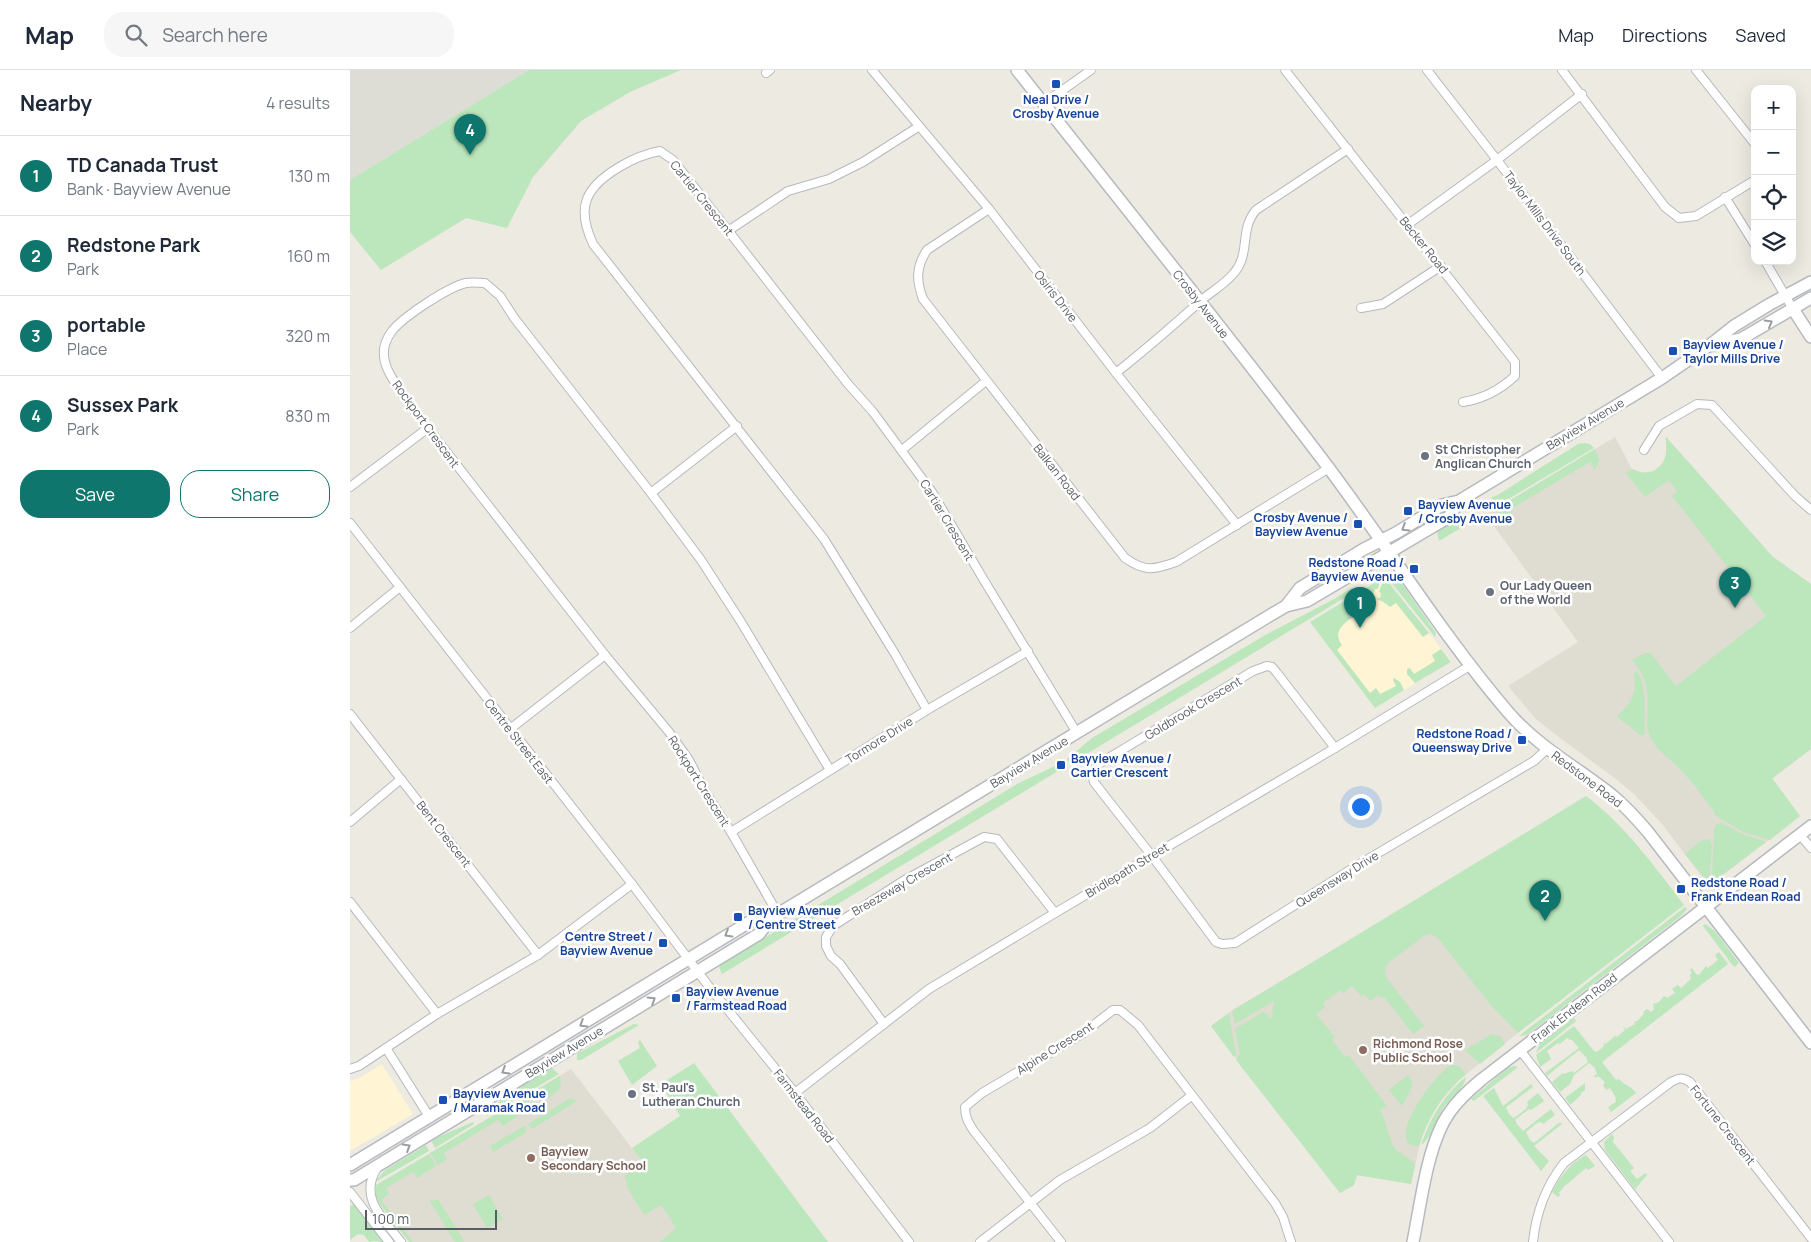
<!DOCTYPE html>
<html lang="en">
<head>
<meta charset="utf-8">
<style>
	body { margin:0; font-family:Manrope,sans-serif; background:#f6f6f7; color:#1f2937 }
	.controls { position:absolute; right:15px; top:15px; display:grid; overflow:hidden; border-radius:10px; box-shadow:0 5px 20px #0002 }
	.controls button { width:45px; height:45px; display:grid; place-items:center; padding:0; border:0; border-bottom:1px solid #e0e1e3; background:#fff; color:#1f2937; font:25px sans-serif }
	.scale { position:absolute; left:15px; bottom:12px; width:132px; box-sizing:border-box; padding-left:5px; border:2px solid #595d62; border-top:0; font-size:14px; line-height:18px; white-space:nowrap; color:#595d62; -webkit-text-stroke:4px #fff; paint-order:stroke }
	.you { position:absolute; left:1010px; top:736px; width:18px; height:18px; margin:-12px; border:4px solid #fff; border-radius:50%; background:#1a73e8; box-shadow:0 0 0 8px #1a73e833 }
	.badge { display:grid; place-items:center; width:32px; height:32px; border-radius:50%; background:#0f766e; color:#fff; font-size:16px; font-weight:700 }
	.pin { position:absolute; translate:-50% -41px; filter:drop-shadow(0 1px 2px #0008) }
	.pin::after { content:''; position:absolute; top:26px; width:18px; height:15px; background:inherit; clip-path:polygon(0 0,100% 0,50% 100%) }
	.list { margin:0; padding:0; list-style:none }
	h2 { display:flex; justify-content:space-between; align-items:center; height:65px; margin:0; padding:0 20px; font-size:21px }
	h2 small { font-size:16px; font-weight:400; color:#747a83 }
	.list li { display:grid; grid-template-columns:32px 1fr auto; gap:15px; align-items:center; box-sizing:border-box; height:80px; padding:0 20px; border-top:1px solid #e0e1e3 }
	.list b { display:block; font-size:19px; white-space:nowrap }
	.list p { margin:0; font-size:16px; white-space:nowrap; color:#747a83 }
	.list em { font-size:16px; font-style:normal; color:#747a83 }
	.actions { display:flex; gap:10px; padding:15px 20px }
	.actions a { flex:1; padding:11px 0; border:1px solid #0f766e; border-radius:20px; text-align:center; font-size:18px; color:#0f766e }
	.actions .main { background:#0f766e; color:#fff }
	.icon { flex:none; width:28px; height:28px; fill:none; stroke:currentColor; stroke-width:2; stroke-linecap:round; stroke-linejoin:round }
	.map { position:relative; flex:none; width:1461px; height:1172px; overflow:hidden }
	header { display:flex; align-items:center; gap:30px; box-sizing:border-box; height:70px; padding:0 25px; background:#fff; border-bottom:1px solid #e0e1e3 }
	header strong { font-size:24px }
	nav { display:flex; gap:28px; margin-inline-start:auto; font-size:18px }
	.search { width:350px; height:45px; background:#f6f6f7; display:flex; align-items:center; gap:12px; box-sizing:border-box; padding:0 18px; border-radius:20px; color:#747a83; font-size:19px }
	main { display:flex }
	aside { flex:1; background:#fff }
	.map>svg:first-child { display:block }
	.commercial { fill:#fff4d4 }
	.industrial { fill:#dddcd5 }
	.education { fill:#dfdcd1 }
	.green { fill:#bce6bc }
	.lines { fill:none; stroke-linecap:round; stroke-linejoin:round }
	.street-casing { stroke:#b6b9be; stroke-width:10 }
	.secondary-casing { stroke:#b6bac0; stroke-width:14 }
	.street { stroke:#fff; stroke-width:8 }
	.secondary { stroke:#fff; stroke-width:11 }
	.oneway { stroke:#9b9ea1 }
	.transit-dot { fill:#1a4fb4; stroke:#fff; stroke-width:2 }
	.worship-dot { fill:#6b7280; stroke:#fff; stroke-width:2 }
	.education-dot { fill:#8d6e63; stroke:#fff; stroke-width:2 }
	.labels { text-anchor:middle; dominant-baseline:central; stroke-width:5; stroke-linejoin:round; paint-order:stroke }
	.transit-label { font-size:12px; font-weight:bold; fill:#164399; stroke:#fff; text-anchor:start }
	.street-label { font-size:12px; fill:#595d62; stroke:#fff }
	.worship-label { font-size:12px; font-weight:bold; fill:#5b616d; stroke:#fff; text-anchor:start }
	.education-label { font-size:12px; font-weight:bold; fill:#785e54; stroke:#fff; text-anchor:start }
</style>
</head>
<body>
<header>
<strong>Map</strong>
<div class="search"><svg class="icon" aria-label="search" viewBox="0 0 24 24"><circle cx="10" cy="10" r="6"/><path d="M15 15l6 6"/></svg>Search here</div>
<nav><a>Map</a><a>Directions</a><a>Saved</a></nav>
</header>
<main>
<aside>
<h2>Nearby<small>4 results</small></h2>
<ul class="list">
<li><span class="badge">1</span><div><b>TD Canada Trust</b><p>Bank · Bayview Avenue</p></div><em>130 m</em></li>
<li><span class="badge">2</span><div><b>Redstone Park</b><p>Park</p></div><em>160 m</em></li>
<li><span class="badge">3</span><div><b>portable</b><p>Place</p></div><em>320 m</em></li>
<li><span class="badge">4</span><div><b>Sussex Park</b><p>Park</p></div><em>830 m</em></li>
</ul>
<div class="actions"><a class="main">Save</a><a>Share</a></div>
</aside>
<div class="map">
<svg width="1461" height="1172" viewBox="0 0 1461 1172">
	<rect width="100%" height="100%" fill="#edeae1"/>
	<g class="commercial">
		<path d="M1034,507L1101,591L1025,638L960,552Z"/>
		<path d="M32,994L63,1044L0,1081V1011L9,1008Z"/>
	</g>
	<path class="industrial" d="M0,0H179L0,110Z"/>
	<g class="education">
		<path d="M1265,367L1282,399L1294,403L1303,402L1313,393L1316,385V367L1423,487L1461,514V679L1422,709L1450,746L1365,811L1356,812L1312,754L1284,724L1266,709L1206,665L1185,648L1158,616L1228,572L1136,445Z"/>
		<path d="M1062,833L1143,938L1168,963L1110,1009L1090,1032L1080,1046L1072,1065L1061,1114L1007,1105L1004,1115L990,1123L861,956L884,939Z"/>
		<path d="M221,999L322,1130L478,1172H60L28,1130L32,1112Z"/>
	</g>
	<g class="green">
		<path d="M179,0H331L280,22L231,51L183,107L157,158L116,148L31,200L0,162V110Z"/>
		<path d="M1316,367L1423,487L1461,514V679L1422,708L1450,746L1420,770L1393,762L1365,745L1363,740L1345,716L1329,698L1307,678L1300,667L1297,657L1298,626L1296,615L1291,602L1282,590L1295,583H1301L1326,616L1416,546L1322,426L1327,422L1319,410L1295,427L1276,403L1282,399C1296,407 1314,401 1316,383C1317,378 1315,372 1316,367Z"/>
		<path d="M1234,373L1240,374L1244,378L1145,437L1141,431L1142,427L1146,426L1228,374Z"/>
		<path d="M1245,379L1249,390L1245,400L1240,392L1159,440L1162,446H1153L1146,439Z"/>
		<path d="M1104,451H1107L1114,456L1089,471L1087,462Z"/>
		<path d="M1041,504L1051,512L1086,563L1085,567L1037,507Z"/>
		<path d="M1034,507L1079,563L1073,567L1046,533L1040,537L1032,531L1028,530L1027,528H1030L1031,523L1029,522Z"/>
		<path d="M1029,510V515L1028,519H1025L1023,525L1025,527C1020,545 976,551 992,575L987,580L1020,623L1026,618L1030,624L1046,616L1043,610L1044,608L1050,612L1054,620L1025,638L960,552Z"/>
		<path d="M1001,518L1004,522L720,694L717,689L742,668L917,564L984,529Z"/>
		<path d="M1091,579L1101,592L1065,613L1057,604V599L1060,598L1064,604L1085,591L1082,585Z"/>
		<path d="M1287,601C1298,619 1294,643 1295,664L1292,666L1267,647C1269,643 1272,642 1275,638C1284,629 1287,616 1283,604Z"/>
		<path d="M705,696L708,701L372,904L369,897L376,891L669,713Z"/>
		<path d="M1236,726C1276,756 1304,796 1334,835L1168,963L1143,938L1087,867L1081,864L1075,865L1038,893L1035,899L1036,907L1074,956L1063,964L1034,927L1031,928L1028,925L1020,931L1014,924L1011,926L1002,916L993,923L991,920L973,933L975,937L966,944L985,967L982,970L995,987L999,985L1037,1036L1030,1040C1037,1053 1038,1066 1044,1077C1050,1085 1060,1087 1065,1095L1061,1114L1007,1105L1004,1115L990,1123L886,990L890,984L885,959L913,942L917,944L921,950L924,931L885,954L882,941Z"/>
		<path d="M1372,753L1392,764L1416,772L1364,811L1362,808L1364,759L1367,754Z"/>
		<path d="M1357,769L1360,770L1362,775L1359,810L1358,812L1335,784L1351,771Z"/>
		<path d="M1335,837L1337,839L1331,846L1177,965L1169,966Z"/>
		<path d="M1355,854L1365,861L1389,893L1384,897L1353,856Z"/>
		<path d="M1369,882L1378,894L1252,992L1266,1010L1269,1009C1274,1015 1280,1015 1286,1023L1261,1042L1258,1037L1266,1032L1265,1026L1260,1018L1256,1020L1253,1015L1255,1012L1248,1006L1246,1008L1244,1006L1247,1004L1245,998L1239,993L1224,1005L1220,1014L1210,1022L1202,1012L1213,1003L1214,1004L1222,1001L1224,1003L1238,992L1236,987L1229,980L1197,1006L1195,1003L1229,978L1222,970H1220L1217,968L1210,974L1208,973L1197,981L1201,989L1190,997L1186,985L1224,956L1244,981L1247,982L1254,976L1253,974L1257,973L1265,966L1267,967L1275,960L1273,956L1276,959L1285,954L1284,952L1287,951L1294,944L1293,942L1297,939L1301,942L1304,939L1303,934L1309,932L1314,926L1317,928L1325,923L1322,919L1328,915L1331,918L1341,909L1340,905L1342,903L1340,900L1342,898L1346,904L1349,905L1356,896L1358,898L1368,890L1365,885Z"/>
		<path d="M879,943L886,985L884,987L861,956Z"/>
		<path d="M1224,948L1226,951L1186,983L1190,973Z"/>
		<path d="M284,954L289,955L231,990H227V984L229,981L230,982Z"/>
		<path d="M1142,964L1151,967L1155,974L1130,994L1115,980Z"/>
		<path d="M290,970L307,996L282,1015L268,991L290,978L288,972Z"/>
		<path d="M344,993L478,1172H310L326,1158L311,1135L294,1145L277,1117L275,1106L288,1093L290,1095L293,1092L282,1078L330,1046L311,1014Z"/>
		<path d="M1102,995L1109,996L1116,1004C1093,1023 1078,1047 1069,1076C1031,1076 1086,1001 1102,995Z"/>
		<path d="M1164,996L1168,997L1124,1031L1121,1029L1158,998Z"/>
		<path d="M202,998L209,1004L137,1046L136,1044L155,1026Z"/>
		<path d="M1058,1005L1062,1011V1017L1052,1036L1039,1020Z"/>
		<path d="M210,1006C213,1018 208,1022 198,1028L194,1023L164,1041L168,1046L153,1056L148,1050L94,1083L97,1089L88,1095L80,1083Z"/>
		<path d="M1116,1007C1115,1018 1100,1029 1093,1038C1087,1048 1081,1069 1071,1075C1080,1049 1094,1024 1116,1007Z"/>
		<path d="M1235,1013V1020L1231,1023L1230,1026L1220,1035L1215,1028Z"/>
		<path d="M1181,1014L1183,1017L1156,1037L1159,1044L1164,1048L1176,1039L1178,1035L1177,1032L1188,1023L1194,1031L1181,1040L1179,1039L1165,1050L1167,1054L1173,1061L1201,1039L1205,1045L1193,1054L1191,1052L1187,1053L1176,1062L1180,1070L1184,1073L1210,1052L1212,1054L1184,1076L1199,1091L1191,1101L1133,1026L1144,1018L1153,1036Z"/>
		<path d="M219,1028L227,1031L182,1059L178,1054L219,1029Z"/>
		<path d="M123,1052L124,1054L85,1078L81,1070Z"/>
		<path d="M174,1056L177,1062L143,1082L140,1076Z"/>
		<path d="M1262,1064L1264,1067L1263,1072L1284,1098L1280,1101L1287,1109L1296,1103L1297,1105L1285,1119L1255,1080L1254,1072Z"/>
		<path d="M76,1075L79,1081L27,1111H26L35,1100Z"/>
		<path d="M79,1084L86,1096L67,1108L63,1102L36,1118L39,1124L31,1130L63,1172H59L29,1133L26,1125V1115Z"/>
		<path d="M1236,1085L1245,1096L1238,1100L1236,1098L1216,1115H1215L1209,1123L1210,1125L1208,1127L1202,1122C1210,1107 1221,1092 1236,1085Z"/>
		<path d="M139,1125L153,1149L137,1158L123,1134Z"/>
		<path d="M82,1129L84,1131L88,1129L114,1171L105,1172L80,1131Z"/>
		<path d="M3,1134L18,1150L33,1172L24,1171L19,1172L14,1165L8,1164L0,1170V1135L2,1136Z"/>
	</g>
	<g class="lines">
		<g class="street-casing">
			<g id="street">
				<path d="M522,0L639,139L766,303L887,455"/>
				<path d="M935,0L1165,292V306C1150,320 1132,329 1113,332"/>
				<path d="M1077,0L1147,90L1312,308"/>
				<path d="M1212,0L1315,137L1329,148L1346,146L1405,110"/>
				<path d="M1346,0L1405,74"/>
				<path d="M416,3L420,0"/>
				<path d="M693,34L741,0"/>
				<path d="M1375,127L1405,175"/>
				<path d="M639,139L577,180C566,197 566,210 573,229L775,488C795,502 803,500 826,492L979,398"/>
				<path d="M1057,155L1147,90L1232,24"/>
				<path d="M378,161L438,121L479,109L513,92L568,57"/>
				<path d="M1415,191L1443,239"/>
				<path d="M1011,238L1033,234L1091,196"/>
				<path d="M766,303C796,279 825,254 854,228C864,220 876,213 884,203C901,183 889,160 906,140L998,79"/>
				<path d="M552,380L636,311"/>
				<path d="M1294,380L1309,356L1347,334L1362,335L1445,426L1461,440"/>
				<path d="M0,417L78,358"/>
				<path d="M301,423L387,356"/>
				<path d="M0,453L282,814L357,914L445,1023L559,1172"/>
				<path d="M0,558L50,517"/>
				<path d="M577,640L545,584L474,469L243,174C237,161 231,144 237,129C246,106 286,85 310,81L323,90L498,314L523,342L582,422L635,512L727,663"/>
				<path d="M0,644L188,885"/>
				<path d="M160,659L255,585"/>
				<path d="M985,678L927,603L922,597L917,596L903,601L747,695L742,704L744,712L754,725L802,786L866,872L872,874L885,873L1008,795L1184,691L1197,679"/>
				<path d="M0,752L51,709"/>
				<path d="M381,762L577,640L678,581"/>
				<path d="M1450,765L1461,778"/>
				<path d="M0,832L87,944"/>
				<path d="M428,844L381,762L356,723L339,690L319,662L255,585L56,330C49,317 35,302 34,286C33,277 36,269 42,261C53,247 98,217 116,213C122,212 129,213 135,213L150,226L165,249L301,423L351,490L391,552L480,700"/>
				<path d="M534,954L490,894L481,886L476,876V867L483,856L553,811L634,767L647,769L705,843"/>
				<path d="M36,978L80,1048"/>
				<path d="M1170,980L1319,1172"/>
				<path d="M0,999L9,996L87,944L188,885L282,814"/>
				<path d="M445,1023L579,919L705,843L985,678L1121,595"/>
				<path d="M27,1098C8,1128 34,1149 51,1172"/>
				<path d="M0,1122L39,1172"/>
				<path d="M630,1172L710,1110L800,1058L841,1026"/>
				<path d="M711,1172L623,1060C618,1052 615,1047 615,1037L632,1023L732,964L763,940H770L788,955L925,1133L933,1147L941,1172"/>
				<path d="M1183,1172C1186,1143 1196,1116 1214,1093L1321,1012C1329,1008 1332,1007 1340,1012L1461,1168"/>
			</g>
		</g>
		<g class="secondary-casing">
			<g id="secondary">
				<path d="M667,0C771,132 877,263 978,397C1039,478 1092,565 1158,642C1188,677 1228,698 1263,726C1276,737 1287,749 1298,762L1461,973"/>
				<path d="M1443,239L1461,267"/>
				<path d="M1362,275L1391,269L1461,228"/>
				<path d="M936,536L950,518L1014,479L1046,463L1092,435L1109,431L1312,308L1360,275L1384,256L1420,234L1461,212"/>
				<path d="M0,1095L401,851L422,847L428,844L919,546L936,536L957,531L1099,447L1109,431"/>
				<path d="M0,1110H4L409,864L422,847"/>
				<path d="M1063,1172C1071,1133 1077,1075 1099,1043C1108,1030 1119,1020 1131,1010L1461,756"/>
			</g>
		</g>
		<use href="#street" class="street"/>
		<use href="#secondary" class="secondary"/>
	</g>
	<defs><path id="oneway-chevron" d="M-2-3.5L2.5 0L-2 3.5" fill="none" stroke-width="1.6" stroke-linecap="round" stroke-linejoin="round" transform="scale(1.25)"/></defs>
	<g class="oneway">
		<use href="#oneway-chevron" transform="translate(1419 253) rotate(-30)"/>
		<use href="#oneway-chevron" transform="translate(1055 458) rotate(148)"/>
		<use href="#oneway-chevron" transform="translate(378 864) rotate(149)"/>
		<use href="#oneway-chevron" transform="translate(302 930) rotate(-32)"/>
		<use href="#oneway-chevron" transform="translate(233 954) rotate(148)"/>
		<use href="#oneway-chevron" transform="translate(155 1001) rotate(149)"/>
		<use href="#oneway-chevron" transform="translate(57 1077) rotate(-31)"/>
	</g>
	<g class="transit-dot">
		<rect x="701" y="9" width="10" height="10" rx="2.5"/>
		<rect x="1318" y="276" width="10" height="10" rx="2.5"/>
		<rect x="1053" y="436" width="10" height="10" rx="2.5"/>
		<rect x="1003" y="449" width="10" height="10" rx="2.5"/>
		<rect x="1059" y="494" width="10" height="10" rx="2.5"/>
		<rect x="1167" y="665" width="10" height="10" rx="2.5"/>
		<rect x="706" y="690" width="10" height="10" rx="2.5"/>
		<rect x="1326" y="814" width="10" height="10" rx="2.5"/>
		<rect x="383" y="842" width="10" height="10" rx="2.5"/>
		<rect x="308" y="868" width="10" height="10" rx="2.5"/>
		<rect x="321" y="923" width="10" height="10" rx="2.5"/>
		<rect x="88" y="1025" width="10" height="10" rx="2.5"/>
	</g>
	<g class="worship-dot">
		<circle cx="1075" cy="386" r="5"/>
		<circle cx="1140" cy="522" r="5"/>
		<circle cx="282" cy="1024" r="5"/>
	</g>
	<g class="education-dot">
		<circle cx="1013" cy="980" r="5"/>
		<circle cx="181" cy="1088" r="5"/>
	</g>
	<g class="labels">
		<g class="transit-label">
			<text x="706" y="29" text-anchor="middle">Neal Drive /<tspan x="706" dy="14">Crosby Avenue</tspan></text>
			<text x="1333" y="274">Bayview Avenue /<tspan x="1333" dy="14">Taylor Mills Drive</tspan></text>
			<text x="1068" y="434">Bayview Avenue<tspan x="1068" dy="14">/ Crosby Avenue</tspan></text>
			<text x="998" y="447" text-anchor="end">Crosby Avenue /<tspan x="998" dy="14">Bayview Avenue</tspan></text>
			<text x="1054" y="492" text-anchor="end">Redstone Road /<tspan x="1054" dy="14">Bayview Avenue</tspan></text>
			<text x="1162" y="663" text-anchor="end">Redstone Road /<tspan x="1162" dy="14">Queensway Drive</tspan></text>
			<text x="721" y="688">Bayview Avenue /<tspan x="721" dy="14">Cartier Crescent</tspan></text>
			<text x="1341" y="812">Redstone Road /<tspan x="1341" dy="14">Frank Endean Road</tspan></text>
			<text x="398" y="840">Bayview Avenue<tspan x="398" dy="14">/ Centre Street</tspan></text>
			<text x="303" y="866" text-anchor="end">Centre Street /<tspan x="303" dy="14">Bayview Avenue</tspan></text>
			<text x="336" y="921">Bayview Avenue<tspan x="336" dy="14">/ Farmstead Road</tspan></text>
			<text x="103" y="1023">Bayview Avenue<tspan x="103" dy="14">/ Maramak Road</tspan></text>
		</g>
		<g class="street-label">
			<text transform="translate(352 128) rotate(51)">Cartier Crescent</text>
			<text transform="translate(1195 153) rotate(53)">Taylor Mills Drive South</text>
			<text transform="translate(1074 175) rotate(51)">Becker Road</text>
			<text transform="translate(706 226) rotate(52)">Osiris Drive</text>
			<text transform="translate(851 234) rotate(52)">Crosby Avenue</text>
			<text transform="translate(76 354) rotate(54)">Rockport Crescent</text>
			<text transform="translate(1235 354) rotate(-31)">Bayview Avenue</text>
			<text transform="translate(707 402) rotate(52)">Balkan Road</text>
			<text transform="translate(597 450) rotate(59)">Cartier Crescent</text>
			<text transform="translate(843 638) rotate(-31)">Goldbrook Crescent</text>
			<text transform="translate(529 670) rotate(-32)">Tormore Drive</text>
			<text transform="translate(169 671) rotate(52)">Centre Street East</text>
			<text transform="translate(679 692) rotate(-31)">Bayview Avenue</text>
			<text transform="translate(1237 709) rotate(37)">Redstone Road</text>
			<text transform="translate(349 711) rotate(58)">Rockport Crescent</text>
			<text transform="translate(94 764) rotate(52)">Bent Crescent</text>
			<text transform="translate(777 800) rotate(-31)">Bridlepath Street</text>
			<text transform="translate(987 809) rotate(-32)">Queensway Drive</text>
			<text transform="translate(552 814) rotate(-30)">Breezeway Crescent</text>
			<text transform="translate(1224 938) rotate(-38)">Frank Endean Road</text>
			<text transform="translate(705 978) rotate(-32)">Alpine Crescent</text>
			<text transform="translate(214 982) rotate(-31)">Bayview Avenue</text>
			<text transform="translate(454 1036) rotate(52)">Farmstead Road</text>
			<text transform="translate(1373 1055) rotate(52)">Fortune Crescent</text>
		</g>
		<g class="worship-label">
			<text x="1085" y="379">St Christopher<tspan x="1085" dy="14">Anglican Church</tspan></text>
			<text x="1150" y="515">Our Lady Queen<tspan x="1150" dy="14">of the World</tspan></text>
			<text x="292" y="1017">St. Paul's<tspan x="292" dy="14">Lutheran Church</tspan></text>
		</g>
		<g class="education-label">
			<text x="1023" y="973">Richmond Rose<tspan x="1023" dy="14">Public School</tspan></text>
			<text x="191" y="1081">Bayview<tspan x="191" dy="14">Secondary School</tspan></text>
		</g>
	</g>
</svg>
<div class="controls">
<button>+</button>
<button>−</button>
<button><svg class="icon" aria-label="locate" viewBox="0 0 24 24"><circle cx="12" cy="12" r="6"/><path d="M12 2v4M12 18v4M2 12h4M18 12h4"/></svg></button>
<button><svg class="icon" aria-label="layers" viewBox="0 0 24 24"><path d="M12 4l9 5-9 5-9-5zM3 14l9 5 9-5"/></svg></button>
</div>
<div class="scale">100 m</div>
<div class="you"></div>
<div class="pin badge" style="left:1010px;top:558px">1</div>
<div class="pin badge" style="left:1195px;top:851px">2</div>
<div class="pin badge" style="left:1385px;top:538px">3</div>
<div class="pin badge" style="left:120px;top:85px">4</div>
</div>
</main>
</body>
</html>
